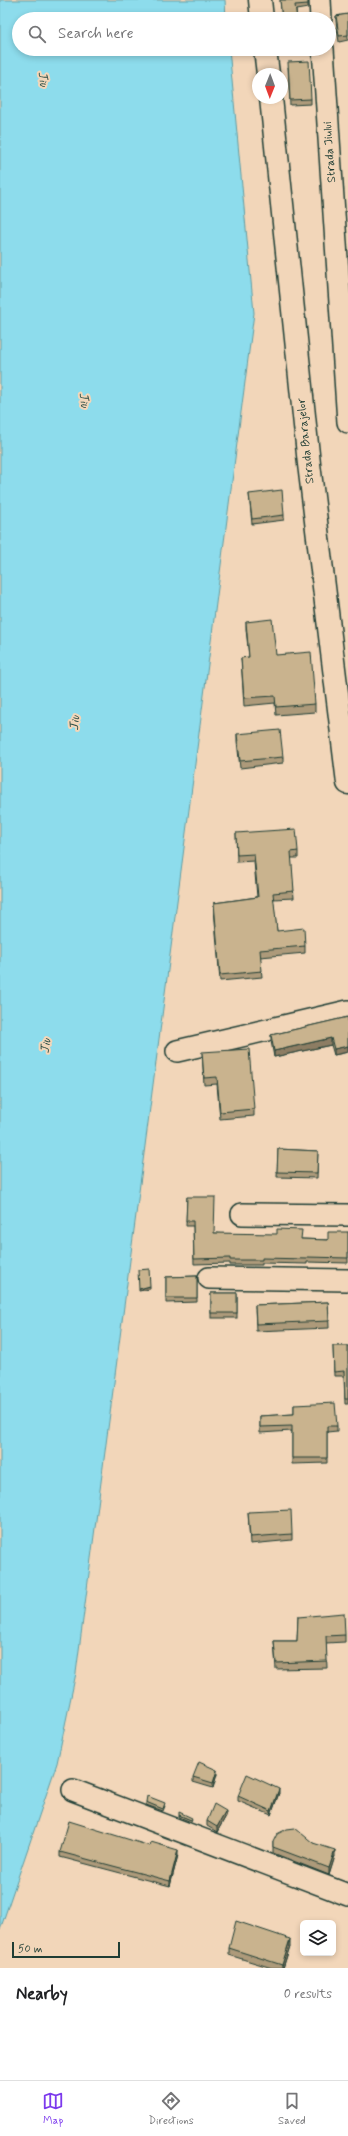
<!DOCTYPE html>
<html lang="en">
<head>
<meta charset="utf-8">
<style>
	body { margin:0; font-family:Mynerve,sans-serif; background:#f2f2f2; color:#202124 }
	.controls { position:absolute; right:12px; bottom:12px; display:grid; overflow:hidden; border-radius:6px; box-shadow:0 2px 6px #0003 }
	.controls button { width:36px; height:36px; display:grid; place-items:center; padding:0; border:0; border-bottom:1px solid #e0e0e0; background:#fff; color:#202124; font:20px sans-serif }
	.compass { position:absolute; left:252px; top:68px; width:36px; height:36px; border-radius:50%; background:#fff; box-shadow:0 2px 6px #0003; rotate:181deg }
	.scale { position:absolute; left:12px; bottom:10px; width:108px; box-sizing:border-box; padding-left:4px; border:2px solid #1f3d34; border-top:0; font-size:11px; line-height:14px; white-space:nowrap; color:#1f3d34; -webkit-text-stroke:3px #f2d6b9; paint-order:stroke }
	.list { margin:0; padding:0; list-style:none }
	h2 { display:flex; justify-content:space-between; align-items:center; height:52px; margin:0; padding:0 16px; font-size:17px }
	h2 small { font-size:13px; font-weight:400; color:#757577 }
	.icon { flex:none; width:22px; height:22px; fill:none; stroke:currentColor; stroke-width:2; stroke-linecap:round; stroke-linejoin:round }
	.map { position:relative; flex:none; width:348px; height:1968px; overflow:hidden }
	.search { position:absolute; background:#fff; box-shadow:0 2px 6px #0003; left:12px; right:12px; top:12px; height:44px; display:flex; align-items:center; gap:10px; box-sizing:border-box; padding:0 14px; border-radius:22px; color:#757577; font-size:15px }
	.sheet { height:112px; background:#fff }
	nav { display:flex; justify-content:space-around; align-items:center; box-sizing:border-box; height:56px; border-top:1px solid #e0e0e0; background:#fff; font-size:11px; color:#757577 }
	nav a { display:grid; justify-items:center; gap:2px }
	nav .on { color:#7c3aed }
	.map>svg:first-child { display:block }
	.water { fill:#8ddcec; stroke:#619ca2 }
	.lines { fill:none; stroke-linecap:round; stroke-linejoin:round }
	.minor-casing { stroke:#1f3d34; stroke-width:24 }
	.major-casing { stroke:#1f3d34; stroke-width:25 }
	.minor { stroke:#f2d6b9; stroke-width:21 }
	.major { stroke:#f2d6b9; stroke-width:22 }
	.wall { fill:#ad9a7a; stroke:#1f3d34 }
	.shaded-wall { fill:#8d7d63; stroke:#1f3d34 }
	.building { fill:#c9b38e; stroke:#1f3d34 }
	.labels { text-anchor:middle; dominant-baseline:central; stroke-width:4; stroke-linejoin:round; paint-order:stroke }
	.street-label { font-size:12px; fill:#1f3d34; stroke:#f2d6b9 }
	.water-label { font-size:13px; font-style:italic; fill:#2a4d46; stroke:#f2d6b9 }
</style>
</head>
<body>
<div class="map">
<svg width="348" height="1968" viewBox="0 0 348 1968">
	<rect width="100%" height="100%" fill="#f2d6b9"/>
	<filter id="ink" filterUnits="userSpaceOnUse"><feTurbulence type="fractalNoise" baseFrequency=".025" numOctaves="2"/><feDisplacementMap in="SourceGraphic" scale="8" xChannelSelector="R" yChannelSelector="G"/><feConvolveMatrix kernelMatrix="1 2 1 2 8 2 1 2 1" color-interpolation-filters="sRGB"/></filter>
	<g filter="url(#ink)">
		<path class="water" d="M0,0H225L226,19H19V49H229L254,313L76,1673L57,1763L0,1930Z"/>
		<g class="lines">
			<g class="minor-casing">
				<g id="minor">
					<path d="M320,0L321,19"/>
					<path d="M323,49L348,422"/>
					<path d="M177,1051L348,1011"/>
					<path d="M242,1214L348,1215"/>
					<path d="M209,1278L348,1280"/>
					<path d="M73,1790L348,1895"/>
				</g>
			</g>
			<g class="major-casing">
				<g id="major">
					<path d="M260,0L262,19"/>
					<path d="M265,49L268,74"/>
					<path d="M271,98L309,464L348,783"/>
				</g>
			</g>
			<use href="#minor" class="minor"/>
			<use href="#major" class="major"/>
		</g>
		<g class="wall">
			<path d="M280,0H308V8L296,10L297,19H282Z"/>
			<path d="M348,14V40L339,42L336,21V16Z"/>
			<path d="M288,67L311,99V104L290,105Z"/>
			<path d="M249,494L284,515V520L252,524Z"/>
			<path d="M246,622L276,655L315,704V712L276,715L275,703L244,706L241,658L249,657L246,629Z"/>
			<path d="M237,734L283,757V763L240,768L237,741Z"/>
			<path d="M236,833L298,851V858H291L294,898L273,899L277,931L305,946V953L260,957L262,977L220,981L214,909V903L257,897L254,861L237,862Z"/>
			<path d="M348,1017V1052L334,1055L331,1045L274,1057L271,1041V1035Z"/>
			<path d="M202,1052L254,1109V1116L220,1119L217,1084L204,1085Z"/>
			<path d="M278,1149L318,1151L317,1178L277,1177Z"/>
			<path d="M187,1197L214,1233L301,1239L328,1240L348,1232V1263L307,1262V1264L262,1263V1265H230V1263L194,1264L193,1226H186Z"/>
			<path d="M197,1276V1302L166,1303V1277Z"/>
			<rect x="211" y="1293" width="26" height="25"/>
			<path d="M328,1302L329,1328L256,1331L255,1305Z"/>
			<path d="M333,1346H348V1404H345L344,1376H334Z"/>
			<path d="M294,1405L337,1426V1431L327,1432V1463L292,1464V1431L260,1433V1416L294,1414Z"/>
			<path d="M248,1512L292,1534V1540L250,1544Z"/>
			<path d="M298,1617L345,1635V1642L326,1643L327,1668L276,1669L274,1641H297Z"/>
			<path d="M217,1774L213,1788L193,1782V1777Z"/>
			<path d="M279,1793L271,1815L238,1801V1796Z"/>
			<path d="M146,1802L165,1806L163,1811L146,1805Z"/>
			<path d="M179,1815L192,1820L191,1822L179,1817Z"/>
			<path d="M226,1816L217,1832L207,1826V1821Z"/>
			<path d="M273,1842L313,1843L335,1856L329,1875L273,1853Z"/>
			<path d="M60,1852L178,1855L170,1886L60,1857Z"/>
			<path d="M290,1946L283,1968H272L229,1955V1948Z"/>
		</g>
		<g class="shaded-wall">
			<path d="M331,1038V1045L274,1057V1051Z"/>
			<path d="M348,1046V1052L334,1055V1049Z"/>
			<path d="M150,1286V1289L139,1291V1289Z"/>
			<path d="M217,1770V1774L213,1788V1783Z"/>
			<path d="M279,1789V1793L271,1815V1811Z"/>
			<path d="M226,1811V1816L217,1832V1827Z"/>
			<path d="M178,1850V1855L170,1886V1881Z"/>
			<path d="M335,1850V1856L329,1875V1868Z"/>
			<path d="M290,1939V1946L283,1968H282V1965Z"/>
		</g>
		<g class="building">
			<path d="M280,0H308V4L295,5L297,19H282Z"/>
			<path d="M348,14V35L339,36L336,16Z"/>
			<path d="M309,61L311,99L290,100L288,62Z"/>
			<path d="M282,490L284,515L252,519L249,494Z"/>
			<path d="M272,619L276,655L311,652L315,704L276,707L275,696L244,698L241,658L249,657L246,622Z"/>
			<path d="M280,730L283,757L240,761L237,734Z"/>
			<path d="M296,829L298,851L291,852L294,891L273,893L277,931L304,928L305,946L260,950L262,971L220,975L214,903L258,897L254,854L237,855L236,833Z"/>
			<path d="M348,1017V1046L334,1049L331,1038L274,1051L271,1035Z"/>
			<path d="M249,1049L254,1109L220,1112L217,1077L204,1078L202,1052Z"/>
			<path d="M278,1149L318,1151L317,1173L277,1172Z"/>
			<path d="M187,1197H215L214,1233L277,1234V1229L302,1230L301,1239L328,1240V1232H348V1258L307,1257V1259L262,1258V1260H230V1258L194,1259L193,1221H186Z"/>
			<path d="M149,1269L150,1286L139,1289L138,1270Z"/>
			<path d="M197,1276V1298H166V1277Z"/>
			<rect x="211" y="1293" width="26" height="20"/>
			<path d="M328,1302L329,1321L256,1324L255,1305Z"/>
			<path d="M333,1346H348V1399H345L344,1371L334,1372Z"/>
			<path d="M335,1403L337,1426H327V1458H292V1426L260,1427V1416L294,1414V1405Z"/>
			<path d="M291,1510L292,1534L250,1537L248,1512Z"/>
			<path d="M344,1613L345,1635L326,1636L327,1661L276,1663L274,1641H297L298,1617Z"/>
			<path d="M199,1762L217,1770L213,1783L193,1777Z"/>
			<path d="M247,1774L279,1789L271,1811L238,1796Z"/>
			<path d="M147,1796L165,1803L163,1809L146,1802Z"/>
			<path d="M214,1804L226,1811L217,1827L207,1821Z"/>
			<path d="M179,1812L192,1818L191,1820L179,1815Z"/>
			<path d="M69,1821L150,1846L151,1842L178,1850L170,1881L60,1852Z"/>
			<path d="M295,1828L313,1843L335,1850L329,1868L273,1847V1842L277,1834L287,1829Z"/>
			<path d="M236,1921L290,1939L282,1965L229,1948Z"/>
		</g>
	</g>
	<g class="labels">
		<g class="street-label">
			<text transform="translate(330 152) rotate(-94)">Strada Jiului</text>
			<text transform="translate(306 441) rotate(-96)">Strada Barajelor</text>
		</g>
		<g class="water-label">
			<text transform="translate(43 79) rotate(83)">Jiu</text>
			<text transform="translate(84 400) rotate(83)">Jiu</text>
			<text transform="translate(75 723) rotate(-87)">Jiu</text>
			<text transform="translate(46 1046) rotate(-83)">Jiu</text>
		</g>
	</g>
</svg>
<div class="controls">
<button><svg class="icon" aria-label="layers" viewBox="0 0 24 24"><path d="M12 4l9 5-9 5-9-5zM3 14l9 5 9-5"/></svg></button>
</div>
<svg class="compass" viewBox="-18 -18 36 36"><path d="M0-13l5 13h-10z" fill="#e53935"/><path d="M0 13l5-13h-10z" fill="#757577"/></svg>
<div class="scale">50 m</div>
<div class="search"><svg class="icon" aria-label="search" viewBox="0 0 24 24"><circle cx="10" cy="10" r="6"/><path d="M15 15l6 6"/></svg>Search here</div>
</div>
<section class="sheet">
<h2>Nearby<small>0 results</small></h2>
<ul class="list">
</ul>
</section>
<nav>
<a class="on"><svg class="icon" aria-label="map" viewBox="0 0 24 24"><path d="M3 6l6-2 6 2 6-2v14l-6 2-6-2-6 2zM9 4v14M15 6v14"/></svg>Map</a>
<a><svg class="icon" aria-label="directions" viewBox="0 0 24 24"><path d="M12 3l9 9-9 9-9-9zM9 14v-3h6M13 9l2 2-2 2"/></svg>Directions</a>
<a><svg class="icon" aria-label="saved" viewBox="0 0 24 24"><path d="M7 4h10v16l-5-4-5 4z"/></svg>Saved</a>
</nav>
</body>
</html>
